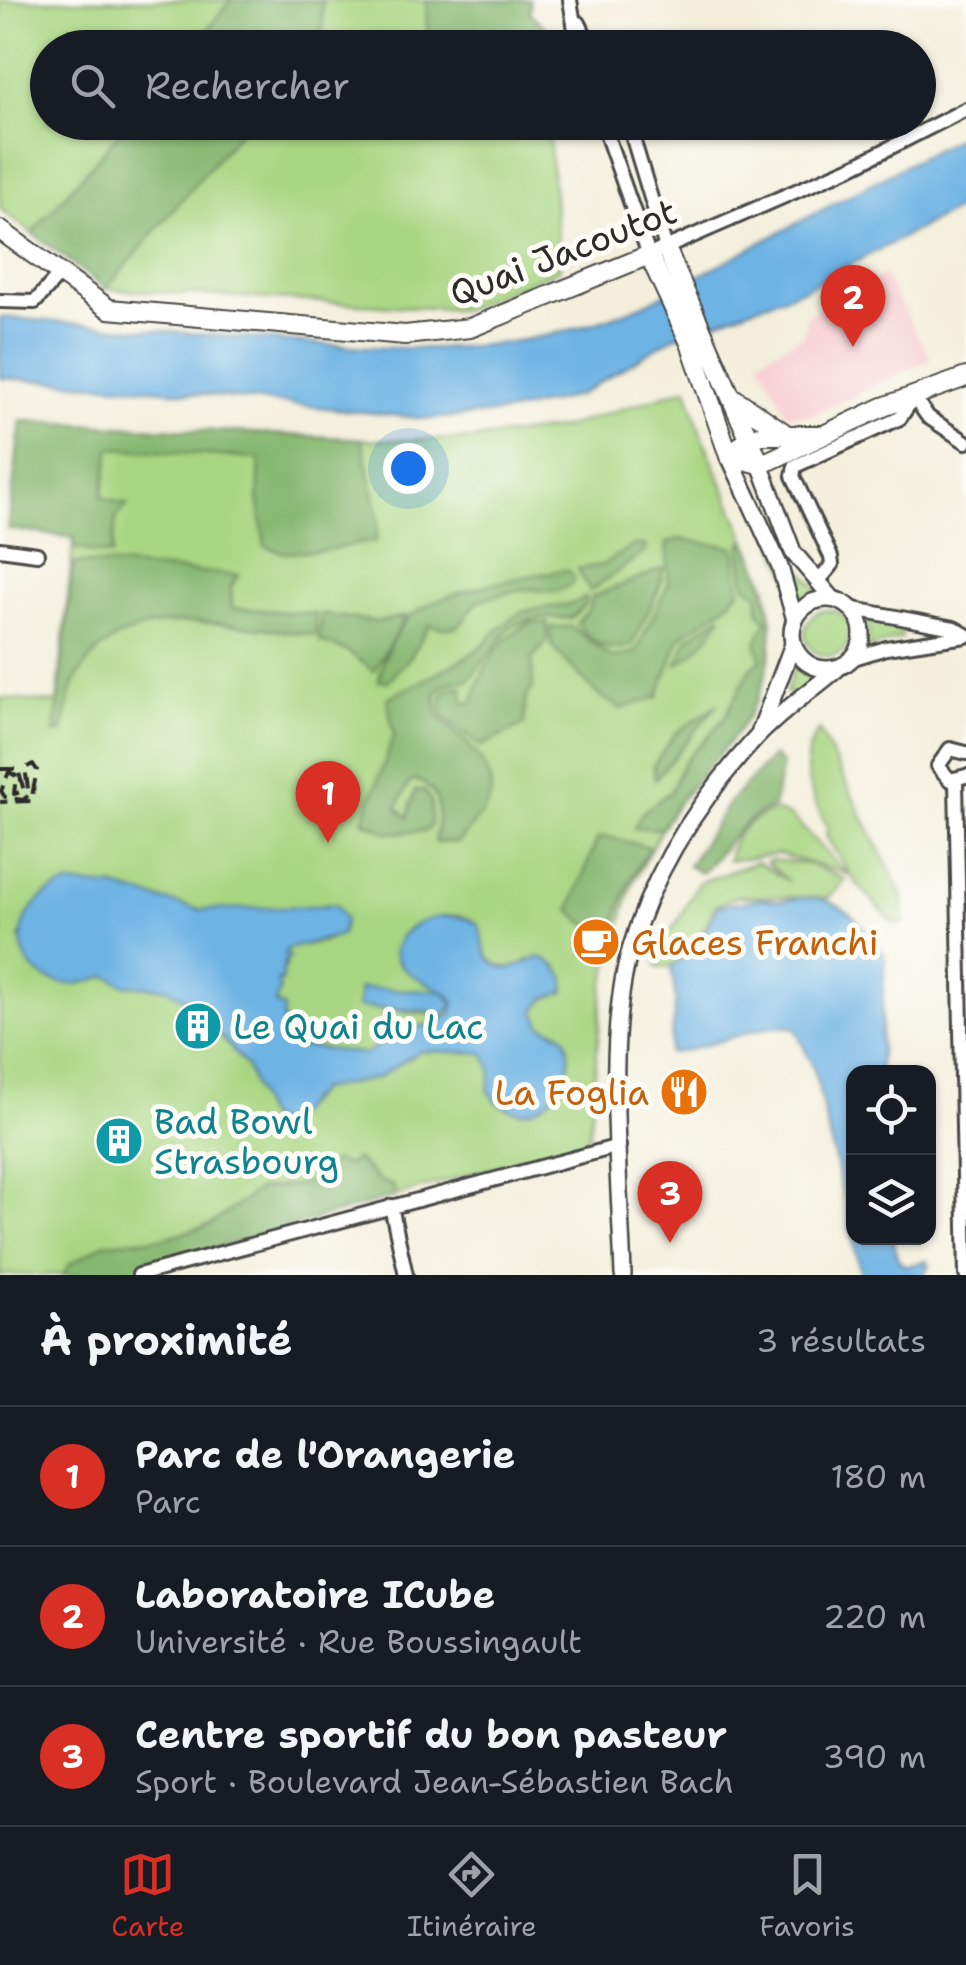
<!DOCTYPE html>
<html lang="fr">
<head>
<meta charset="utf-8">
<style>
	body { margin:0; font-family:"Shantell Sans",sans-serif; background:#242831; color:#f1f3f6 }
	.controls { position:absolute; right:30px; bottom:30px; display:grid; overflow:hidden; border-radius:20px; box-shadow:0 2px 8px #0004 }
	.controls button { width:90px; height:90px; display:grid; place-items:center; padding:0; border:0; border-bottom:2px solid #363941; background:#171b24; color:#f1f3f6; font:50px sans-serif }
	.you { position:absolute; left:408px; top:468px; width:35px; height:35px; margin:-25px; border:8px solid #fff; border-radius:50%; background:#1a73e8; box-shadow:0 0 0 15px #1a73e833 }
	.badge { display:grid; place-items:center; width:65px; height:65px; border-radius:50%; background:#d93025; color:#fff; font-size:32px; font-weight:700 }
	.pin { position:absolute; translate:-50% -82px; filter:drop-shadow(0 2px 5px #0008) }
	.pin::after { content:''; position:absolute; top:52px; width:35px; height:30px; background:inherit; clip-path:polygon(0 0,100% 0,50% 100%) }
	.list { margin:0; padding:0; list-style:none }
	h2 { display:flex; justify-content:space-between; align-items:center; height:130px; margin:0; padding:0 40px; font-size:42px }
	h2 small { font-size:32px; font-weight:400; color:#9ea1a6 }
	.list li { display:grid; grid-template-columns:65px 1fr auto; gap:30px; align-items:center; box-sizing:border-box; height:140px; padding:0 40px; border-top:2px solid #363941 }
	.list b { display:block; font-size:38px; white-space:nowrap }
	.list p { margin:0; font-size:32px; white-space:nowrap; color:#9ea1a6 }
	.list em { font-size:32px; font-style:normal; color:#9ea1a6 }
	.icon { flex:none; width:55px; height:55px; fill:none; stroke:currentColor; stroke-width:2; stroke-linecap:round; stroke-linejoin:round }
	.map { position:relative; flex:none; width:966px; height:1275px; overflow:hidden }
	.search { position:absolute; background:#171b24; box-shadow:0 2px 8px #0004; left:30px; right:30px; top:30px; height:110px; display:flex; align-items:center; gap:25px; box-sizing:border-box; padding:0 35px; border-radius:55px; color:#9ea1a6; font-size:38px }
	.sheet { height:550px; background:#171b24 }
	nav { display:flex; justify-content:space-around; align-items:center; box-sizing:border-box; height:140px; border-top:2px solid #363941; background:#171b24; font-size:28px; color:#9ea1a6 }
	nav a { display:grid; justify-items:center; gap:5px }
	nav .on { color:#d93025 }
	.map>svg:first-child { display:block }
	.built { fill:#f7cfd3 }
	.green { fill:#a9d682; stroke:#6a8056; stroke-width:2.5; fill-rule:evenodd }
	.forest { fill:#86b770; stroke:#58714e; stroke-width:2.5 }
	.water { fill:#6db3e4; stroke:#4c6f88; stroke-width:2.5 }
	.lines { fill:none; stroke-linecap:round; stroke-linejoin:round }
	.minor-casing { stroke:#494846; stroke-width:18 }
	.tertiary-casing { stroke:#494846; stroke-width:20 }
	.secondary-casing { stroke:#494846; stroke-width:22 }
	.minor { stroke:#fff; stroke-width:12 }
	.tertiary { stroke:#fff; stroke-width:15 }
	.secondary { stroke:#fff; stroke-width:18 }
	.rail { stroke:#2b2b2b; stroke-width:4; stroke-dasharray:15 8; stroke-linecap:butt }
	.labels { text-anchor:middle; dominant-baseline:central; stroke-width:10; stroke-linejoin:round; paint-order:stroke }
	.street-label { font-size:35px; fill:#2b2b2b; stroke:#fdfcf7 }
	.food-label { font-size:35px; fill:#c56008; stroke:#fdfcf7; text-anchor:start }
	.culture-label { font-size:35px; fill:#0d838f; stroke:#fdfcf7; text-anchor:start }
</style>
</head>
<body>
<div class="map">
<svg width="966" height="1275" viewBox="0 0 966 1275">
	<rect width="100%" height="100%" fill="#fdfcf7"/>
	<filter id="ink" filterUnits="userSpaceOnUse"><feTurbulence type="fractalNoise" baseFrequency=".01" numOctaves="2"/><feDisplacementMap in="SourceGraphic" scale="20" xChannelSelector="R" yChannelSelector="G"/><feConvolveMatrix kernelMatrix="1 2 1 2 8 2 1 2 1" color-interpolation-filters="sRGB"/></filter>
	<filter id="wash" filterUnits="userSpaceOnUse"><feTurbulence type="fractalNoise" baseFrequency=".0048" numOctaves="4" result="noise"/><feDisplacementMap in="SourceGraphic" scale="40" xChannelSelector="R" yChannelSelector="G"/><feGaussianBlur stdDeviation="2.25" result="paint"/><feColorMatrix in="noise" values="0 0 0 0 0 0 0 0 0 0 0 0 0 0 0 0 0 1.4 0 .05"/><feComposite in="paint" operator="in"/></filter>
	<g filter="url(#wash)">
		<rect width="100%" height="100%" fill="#f3efdc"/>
		<path class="built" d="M884,275L931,359L812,415L787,414L759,359L803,335L807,315Z"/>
		<g class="green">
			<path d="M0,0H426L428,47L48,48V122L548,123L560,269L462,310L106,289L0,209Z"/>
			<path d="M687,388L701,434L766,586L772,622L770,656L750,712L669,815L632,884L603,988L589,1135L583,1142L121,1275H0V698L57,703L74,538L8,529L21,421L380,440L474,439L562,428ZM114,887L200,910L306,909L328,904V941L287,948L286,968L277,980L275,1004L288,1033L305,1048L365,1054L402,1029L431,1025L450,1015L455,1002C440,983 414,980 396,961L400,938C420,921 448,908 474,921C481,946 486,972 518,967L529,959L557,966L565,978L535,1011L542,1026L560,1032L518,1111L497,1102L489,1090L492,1071L484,1053L420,1051L377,1078L319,1090L288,1122L278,1125L267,1118L246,1066L193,1004L166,988L125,985L108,976C68,986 28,987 20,935ZM360,989L434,993L453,1005L441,1015L358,1007Z"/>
			<path d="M768,504L789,557L818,589L798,600L760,507Z"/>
			<circle cx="828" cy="633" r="23"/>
			<path d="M869,620L900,625L902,638L868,648Z"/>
			<path d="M796,662L817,676L793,697L786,692Z"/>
			<path d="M819,730L903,896L904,923H893L853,879L826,836L828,828C811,797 795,761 819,730Z"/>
			<path d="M773,811L791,816L847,874L779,854L728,861C732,833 748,820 773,811Z"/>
			<path d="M773,860L809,864L846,880L828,898L739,896L716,905C703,929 693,966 658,968L653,944L675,926L698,883L757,862L789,882L766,862Z"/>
		</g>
		<g class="forest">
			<path d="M231,0H322L323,29L308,47H194Z"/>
			<path d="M426,0H530V13L546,28L550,47H428Z"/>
			<path d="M128,123H247L106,289L32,233Z"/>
			<path d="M21,421L362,439L378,516L376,541L320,551L284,553L265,546L258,497L260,459L111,448L102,497L127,505L116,518L112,555L73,548L74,537L8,529Z"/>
			<path d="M679,539L734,547L740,590L724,607L680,637L658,697L621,709L595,692L552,646L551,627H572L613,658L636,652L669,583L666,543Z"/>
			<path d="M745,540C776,593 781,656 751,711C727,754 684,784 662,829L634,828L642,813L671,791L683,763L724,719L751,668L762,659L756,642L767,621L758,610L759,595L745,584L740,547Z"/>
			<path d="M634,545H645L646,551L590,591L578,569L602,565Z"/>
			<path d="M90,563L238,575L231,587L232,608L316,614V635C237,628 122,593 76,680C68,694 67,716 63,732L55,734L73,564Z"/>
			<path d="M664,568L658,591L632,645C608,654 592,643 577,623L590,608L592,597Z"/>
			<path d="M567,570L574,577L572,584L557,592L525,589L482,599C456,618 472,635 429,625L411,656L388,681H379C382,659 395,626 415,613C447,590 528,575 567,570Z"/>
			<path d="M586,597V604L571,618H538L511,626L469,680L446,684L436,693L438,716C460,736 503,769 488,804C481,818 466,830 458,843L435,842C438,816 446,792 416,780L409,783L397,808L408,817L415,790L425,791L431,802V825L426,831L388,833L363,821L394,736L387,698C415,685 445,670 471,654C489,643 499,624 519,614C541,603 565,612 586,597Z"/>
			<path d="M322,614L377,622L406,616L374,671L347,651L319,641Z"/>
			<path d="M722,615C711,635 697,654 677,664L688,638Z"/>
			<path d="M531,623H547L548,640L532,659L533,688L526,697L524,725L481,746L442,715V696L448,689L462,687L464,703L473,702C481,669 499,636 531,623Z"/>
			<path d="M718,704L655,779L653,766L675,734Z"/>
			<path d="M773,756L782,765L773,807C738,819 726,850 701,873L688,866L730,801Z"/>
			<path d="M607,837L650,847L629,882L612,933L581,921L570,910L597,839Z"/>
			<path d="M356,1159L378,1180L394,1186V1197L121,1275H63L70,1264L105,1243L164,1238L210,1225L259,1189L304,1184L333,1161L348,1165Z"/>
		</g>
		<g class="water">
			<path d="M966,133V204L806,288L672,338L579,395L511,412L427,419L125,386L0,378V317C86,324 172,332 259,339C402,351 521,362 655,299Z"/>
			<path d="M70,884L114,887L200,910L336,905L345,919L341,935L287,949L285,954L290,957L284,962L282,981L277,980L280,989L275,1004L284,1008L283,1023L289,1026L288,1033L293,1031L294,1037L298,1036L302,1046L365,1054L402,1029L431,1025L450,1015L455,1002C441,983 400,980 394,951C402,918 454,907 479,925C485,947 482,964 510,969L539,957L550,961L565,978V992L545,998L535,1011L542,1026L564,1035C588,1083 523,1144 488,1090L492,1071L484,1053L420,1051L377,1078L319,1090L288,1122H272L264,1113L246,1066L193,1004L166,988L125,985L108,976C95,979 83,985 69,984C2,977 9,900 70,884Z"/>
			<path d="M762,898C780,904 791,898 809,898C844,898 866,929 885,955L879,1072H854L847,1081L846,1101L854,1104V1238H893L898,1260L906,1266L927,1261L930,1266L924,1275H861L814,1069L795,1028C767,1019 704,1051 669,1053L676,999L671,968L700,943L716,907Z"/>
			<path d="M360,988L443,991L453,1005L441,1018L428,1011L358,1007Z"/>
		</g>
	</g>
	<g filter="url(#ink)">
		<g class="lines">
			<g class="minor-casing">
				<g id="minor">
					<path d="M570,0L578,48"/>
					<path d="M579,23L591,48"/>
					<path d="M602,122L649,255L856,165L966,109"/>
					<path d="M628,122L666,248"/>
					<path d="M0,301L35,302L59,275"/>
					<path d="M914,397L928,417L966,442"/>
					<path d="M0,549L37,554"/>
					<path d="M818,582L832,565L831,557L793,476L795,466L900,418L914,397"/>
					<path d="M854,609L954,628L966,635"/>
					<path d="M854,658L886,648L966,636"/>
					<path d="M966,753L950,749L938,766L950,780L966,776"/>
					<path d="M956,781L966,1275"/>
					<path d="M391,1206L406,1275"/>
					<path d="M139,1275L619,1146"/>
				</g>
			</g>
			<g class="tertiary-casing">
				<g id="tertiary">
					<path d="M729,456L780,567L795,620"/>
					<path d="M760,464L793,552L833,599"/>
					<circle cx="827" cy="634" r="35"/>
					<path d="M760,731L793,644"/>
					<path d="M623,1275C620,1182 605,1042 629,954C652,872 699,800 756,738C779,713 811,691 837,669"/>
				</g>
			</g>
			<g class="secondary-casing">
				<g id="secondary">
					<path d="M0,230L109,309L405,335L470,328L649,255L690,343L729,456"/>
					<path d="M666,248L760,464"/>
					<path d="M735,399L783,432"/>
					<path d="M740,446L761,435H820"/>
					<path d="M729,456L760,464L771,460L883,407L966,377"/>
				</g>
			</g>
			<use href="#minor" class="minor"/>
			<use href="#tertiary" class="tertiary"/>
			<use href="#secondary" class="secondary"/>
			<path class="rail" d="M0,769H18L24,791L14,794L16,776L9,772L1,791L5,797L23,800L29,795L25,768L33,764L37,770L31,801L0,802"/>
		</g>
	</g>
	<defs>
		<g id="cafe-disc" transform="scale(2.5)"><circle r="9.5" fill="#e8710a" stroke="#fdfcf7"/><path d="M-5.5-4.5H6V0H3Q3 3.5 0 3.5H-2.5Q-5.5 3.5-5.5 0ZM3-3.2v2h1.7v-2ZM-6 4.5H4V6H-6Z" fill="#fff"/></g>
		<g id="building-disc" transform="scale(2.5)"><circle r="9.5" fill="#0f9aa8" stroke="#fdfcf7"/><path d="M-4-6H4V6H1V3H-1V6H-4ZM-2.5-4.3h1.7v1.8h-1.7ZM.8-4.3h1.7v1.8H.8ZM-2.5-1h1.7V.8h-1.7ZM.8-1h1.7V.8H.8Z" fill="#fff"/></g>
		<g id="restaurant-disc" transform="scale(2.5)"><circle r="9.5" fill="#e8710a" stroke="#fdfcf7"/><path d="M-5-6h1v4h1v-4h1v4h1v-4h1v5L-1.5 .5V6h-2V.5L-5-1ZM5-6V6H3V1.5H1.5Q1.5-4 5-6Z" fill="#fff"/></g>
	</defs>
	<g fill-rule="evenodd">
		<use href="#cafe-disc" x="596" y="942"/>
		<use href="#building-disc" x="198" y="1026"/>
		<use href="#restaurant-disc" x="684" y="1092"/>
		<use href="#building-disc" x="119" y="1141"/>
	</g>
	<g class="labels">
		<g class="street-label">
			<text transform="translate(563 252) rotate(-21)">Quai Jacoutot</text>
		</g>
		<g class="food-label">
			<text x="631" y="942">Glaces Franchi</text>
			<text x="649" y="1092" text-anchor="end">La Foglia</text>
		</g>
		<g class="culture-label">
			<text x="233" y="1026">Le Quai du Lac</text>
			<text x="154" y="1121">Bad Bowl<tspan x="154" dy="40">Strasbourg</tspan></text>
		</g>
	</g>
</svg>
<div class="controls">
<button><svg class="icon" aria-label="locate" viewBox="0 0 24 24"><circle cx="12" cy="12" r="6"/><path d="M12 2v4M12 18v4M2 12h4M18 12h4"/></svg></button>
<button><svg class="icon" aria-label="layers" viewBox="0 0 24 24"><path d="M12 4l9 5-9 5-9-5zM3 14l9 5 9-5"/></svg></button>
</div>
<div class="you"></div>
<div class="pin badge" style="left:328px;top:843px">1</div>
<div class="pin badge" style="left:853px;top:347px">2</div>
<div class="pin badge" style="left:670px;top:1243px">3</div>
<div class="search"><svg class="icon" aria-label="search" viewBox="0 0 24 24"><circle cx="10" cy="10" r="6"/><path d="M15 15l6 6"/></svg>Rechercher</div>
</div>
<section class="sheet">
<h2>À proximité<small>3 résultats</small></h2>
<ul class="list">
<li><span class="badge">1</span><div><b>Parc de l'Orangerie</b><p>Parc</p></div><em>180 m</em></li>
<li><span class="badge">2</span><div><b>Laboratoire ICube</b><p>Université · Rue Boussingault</p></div><em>220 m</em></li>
<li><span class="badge">3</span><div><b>Centre sportif du bon pasteur</b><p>Sport · Boulevard Jean-Sébastien Bach</p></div><em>390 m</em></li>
</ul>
</section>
<nav>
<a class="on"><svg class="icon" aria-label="map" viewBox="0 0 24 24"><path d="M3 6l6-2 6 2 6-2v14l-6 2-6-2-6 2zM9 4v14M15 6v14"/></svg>Carte</a>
<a><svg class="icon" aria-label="directions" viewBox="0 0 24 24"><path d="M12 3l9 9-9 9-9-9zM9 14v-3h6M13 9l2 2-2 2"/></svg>Itinéraire</a>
<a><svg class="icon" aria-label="saved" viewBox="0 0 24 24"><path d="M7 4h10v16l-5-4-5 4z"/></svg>Favoris</a>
</nav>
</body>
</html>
